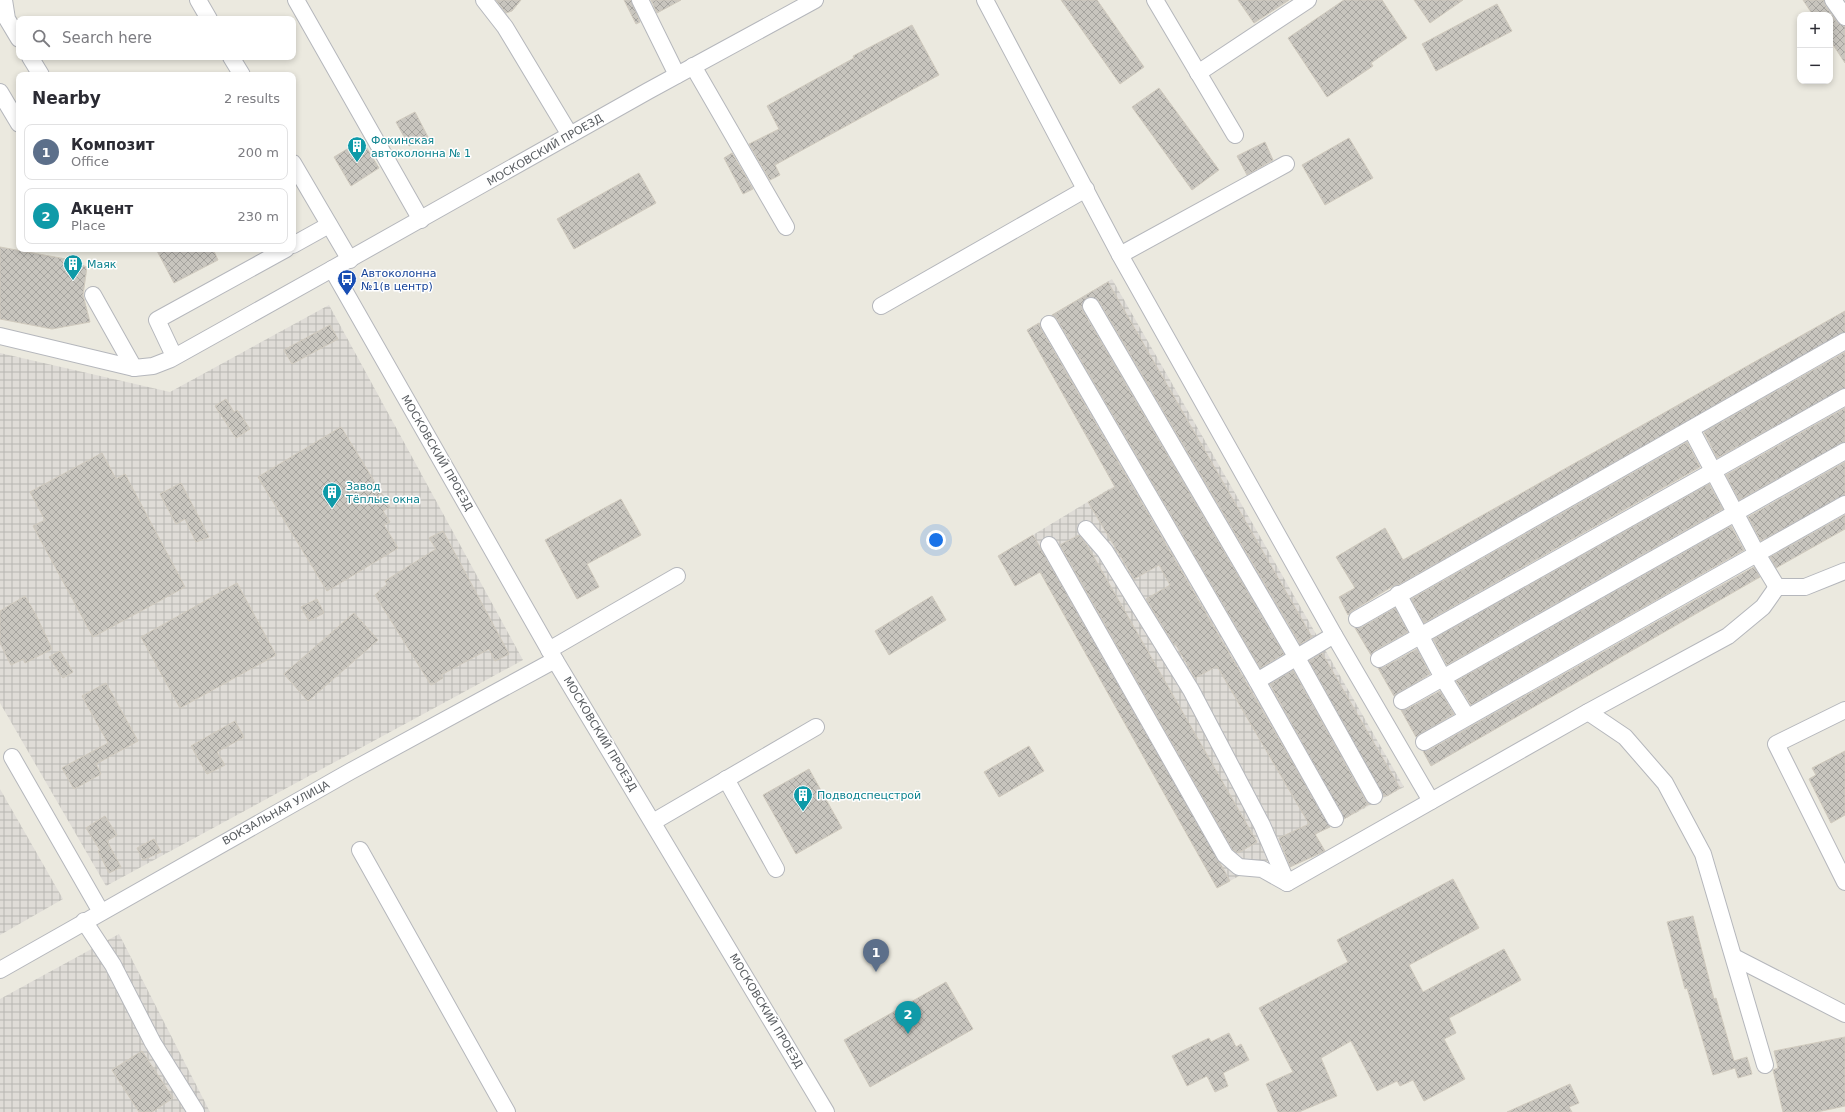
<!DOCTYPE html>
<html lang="en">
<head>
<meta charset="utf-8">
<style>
	body { margin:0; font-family:"DejaVu Sans",sans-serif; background:#f7f7f7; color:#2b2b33 }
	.controls { position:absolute; right:12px; top:12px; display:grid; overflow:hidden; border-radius:8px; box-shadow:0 2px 6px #0003 }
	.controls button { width:36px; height:36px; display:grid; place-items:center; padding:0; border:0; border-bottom:1px solid #e1e1e2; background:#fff; color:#2b2b33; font:20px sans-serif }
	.you { position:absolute; left:936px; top:540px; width:14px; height:14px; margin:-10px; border:3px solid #fff; border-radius:50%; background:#1a73e8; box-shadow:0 0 0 6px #1a73e833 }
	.badge { display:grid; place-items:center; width:26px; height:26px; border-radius:50%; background:#e83929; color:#fff; font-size:13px; font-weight:700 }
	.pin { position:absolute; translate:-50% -33px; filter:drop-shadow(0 1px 2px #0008) }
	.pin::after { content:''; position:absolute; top:21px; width:14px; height:12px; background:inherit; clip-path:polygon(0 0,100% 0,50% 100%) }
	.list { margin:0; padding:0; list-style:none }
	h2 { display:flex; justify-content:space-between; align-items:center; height:52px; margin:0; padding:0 16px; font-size:17px }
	h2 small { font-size:13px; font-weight:400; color:#7c7c81 }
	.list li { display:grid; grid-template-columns:26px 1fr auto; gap:12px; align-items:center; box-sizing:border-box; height:56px; margin:0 8px 8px; padding:0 8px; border:1px solid #e1e1e2; border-radius:8px }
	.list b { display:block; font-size:15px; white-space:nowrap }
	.list p { margin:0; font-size:13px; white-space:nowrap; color:#7c7c81 }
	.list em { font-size:13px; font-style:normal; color:#7c7c81 }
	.icon { flex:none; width:22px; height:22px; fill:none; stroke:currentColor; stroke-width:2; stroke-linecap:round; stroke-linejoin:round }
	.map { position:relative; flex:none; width:1845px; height:1112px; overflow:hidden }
	.search { position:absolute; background:#fff; box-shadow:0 2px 6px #0003; left:16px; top:16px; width:280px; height:44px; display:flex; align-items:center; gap:10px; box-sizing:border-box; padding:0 14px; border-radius:8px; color:#7c7c81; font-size:15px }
	.panel { position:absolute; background:#fff; box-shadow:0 2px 6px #0003; left:16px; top:72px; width:280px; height:180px; border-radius:8px }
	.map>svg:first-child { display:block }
	.industrial { fill:url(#industrial-grid) }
	.building { fill:url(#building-cross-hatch); stroke:#d0cabe }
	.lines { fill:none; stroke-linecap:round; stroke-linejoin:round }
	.minor-casing { stroke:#b5b7bc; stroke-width:18 }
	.minor { stroke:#fff; stroke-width:16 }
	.labels { text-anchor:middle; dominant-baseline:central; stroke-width:3; stroke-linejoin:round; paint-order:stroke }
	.culture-label { font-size:11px; fill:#0d838f; stroke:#fff; text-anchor:start }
	.street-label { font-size:11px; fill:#585c60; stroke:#fff }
	.transit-label { font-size:11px; fill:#164399; stroke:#fff; text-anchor:start }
</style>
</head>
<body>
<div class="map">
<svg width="1845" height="1112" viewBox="0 0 1845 1112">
	<defs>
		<pattern id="industrial-grid" width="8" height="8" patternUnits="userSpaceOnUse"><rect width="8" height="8" fill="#dfdcd7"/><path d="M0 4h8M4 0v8" fill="none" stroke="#b8b6b2"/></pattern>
		<pattern id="building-cross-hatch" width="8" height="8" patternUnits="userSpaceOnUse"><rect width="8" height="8" fill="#c8c5be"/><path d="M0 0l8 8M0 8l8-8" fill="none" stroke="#a5a39e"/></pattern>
	</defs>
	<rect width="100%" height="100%" fill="#ebe9df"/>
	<g class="industrial">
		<path d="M1112,279L1404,787L1217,888L1041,572L1015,586L998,556L1114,486L1027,330Z"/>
		<path d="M329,305L523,660L106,886L0,703V353L170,392Z"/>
		<path d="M0,789L63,899L0,935Z"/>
		<path d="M119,934L210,1112H0V999Z"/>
	</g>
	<g class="building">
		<path d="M496,0H521L512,11L506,13Z"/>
		<path d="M624,0H631L640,22L636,24Z"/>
		<path d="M651,0H681L657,13Z"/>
		<path d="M1061,0H1097L1144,67L1120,84Z"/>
		<path d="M1238,0H1289L1254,23Z"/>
		<path d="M1344,0H1382L1407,38L1371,63L1373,66L1327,97L1288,38Z"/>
		<path d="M1414,0H1463L1430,23Z"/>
		<path d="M1803,0H1824L1825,5L1837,22L1845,26V63L1830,40V15H1813Z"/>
		<path d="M1497,4L1512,31L1436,71L1422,44Z"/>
		<path d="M912,25L939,75L775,165L780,175L770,180L749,144L779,129L767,106L854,58L853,56Z"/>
		<path d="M1159,88L1219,170L1192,190L1132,107Z"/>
		<path d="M415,112L428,137L409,146L396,122Z"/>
		<path d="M1349,138L1373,178L1325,205L1302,165Z"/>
		<path d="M362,140L379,168L351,186L334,157Z"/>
		<path d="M1265,142L1273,160L1247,175L1237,156Z"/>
		<path d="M732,153L753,189L743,194L724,158Z"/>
		<path d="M639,173L656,203L574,249L557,219Z"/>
		<path d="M0,247L66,259L87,267L83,295L90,322L52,329L0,319Z"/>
		<path d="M156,249H213L218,260L174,283Z"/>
		<path d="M1108,282L1312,637L1300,644L1099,301L1091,297L1086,298L1082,306L1083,311L1284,654L1260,668L1057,319L1052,315Z"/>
		<path d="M1845,311V332L1398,585L1393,586L1352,611L1348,615L1339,597L1355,588L1336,557L1385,528L1403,560Z"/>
		<path d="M1039,323L1041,329L1330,827L1315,834L1325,851L1290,867L1279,838L1309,824L1217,666L1195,678L1176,645H1174L1146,599L1170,585L1159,565L1134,579L1088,502L1115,487L1027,330Z"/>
		<path d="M330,325L338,339L292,364L284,350Z"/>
		<path d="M1845,352V388L1717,458L1704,432Z"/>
		<path d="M226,399L234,412L237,410L250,429L236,438L215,406Z"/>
		<path d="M1845,408V442L1739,500L1726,475Z"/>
		<path d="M341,427L390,507L383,511L390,522L384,525L398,548L327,591L258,477Z"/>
		<path d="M1687,442L1700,467L1424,623L1411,599Z"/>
		<path d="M102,453L116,479L125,474L185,587L93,637L33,526L45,520L30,492Z"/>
		<path d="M1845,462V495L1761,541L1748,517Z"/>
		<path d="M181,483L209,537L196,542L185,519L176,524L160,494Z"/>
		<path d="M1709,484L1723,509L1447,665L1433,639Z"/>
		<path d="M621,499L641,535L587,564L599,587L577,599L545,540Z"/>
		<path d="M1845,515V529L1776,568L1770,557Z"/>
		<path d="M1731,526L1744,550L1471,705L1456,681Z"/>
		<path d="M443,531L509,654L495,661L489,649L441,675L443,678L431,685L375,595L387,584L385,581L436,549L429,538Z"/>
		<path d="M1033,535L1220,863L1230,881L1217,888L1040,572L1015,586L998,556Z"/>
		<path d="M1079,535L1087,545L1257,842L1238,853L1232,849L1060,545Z"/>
		<path d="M1754,567L1760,577L1431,766L1423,751L1429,750Z"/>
		<path d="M237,583L276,655L180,708L141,637Z"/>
		<path d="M25,596L36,615L52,649L25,663L23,659L11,665L0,643V611Z"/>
		<path d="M932,596L946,620L889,655L875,631Z"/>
		<path d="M317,599L324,613L309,621L301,607Z"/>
		<path d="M1395,608L1408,632L1374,651L1371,655L1355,628L1362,627Z"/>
		<path d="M354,613L378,640L308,701L284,674Z"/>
		<path d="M1417,649L1430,674L1394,696L1378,668L1384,667Z"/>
		<path d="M60,651L73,672L63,678L49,657Z"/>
		<path d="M1322,653L1400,788L1387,796L1386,795L1383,796L1309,661Z"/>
		<path d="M1293,670L1366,801L1369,804L1344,819L1270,684Z"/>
		<path d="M106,683L138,741L96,764L101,774L74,789L62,768L108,743L82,696Z"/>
		<path d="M1440,691L1454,714L1416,737L1401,710L1407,709Z"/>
		<path d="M235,721L244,737L217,752L225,765L207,774L191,746Z"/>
		<path d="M1029,746L1044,771L999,797L984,772Z"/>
		<path d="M1845,751V815L1831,823L1809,779L1816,775L1812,768Z"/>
		<path d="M809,769L842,828L796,854L763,795Z"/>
		<path d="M105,816L117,835L107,841L121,867L109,873L98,851L100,850L86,828Z"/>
		<path d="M154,839L161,852L143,860L137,848Z"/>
		<path d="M1453,879L1479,928L1409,965L1423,992L1504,949L1521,980L1449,1018L1456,1033L1444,1039L1465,1079L1424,1101L1413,1080L1400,1086L1397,1081L1377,1091L1351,1041L1321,1058L1337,1096L1299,1112H1278L1266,1084L1293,1072L1259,1008L1348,962L1337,940Z"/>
		<path d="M1693,916L1714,999L1716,998L1734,1061L1747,1057L1752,1074L1738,1078L1735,1068L1713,1075L1687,988L1685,989L1667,922Z"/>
		<path d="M946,982L973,1029L870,1087L844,1040Z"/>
		<path d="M1229,1033L1236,1047L1241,1044L1249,1060L1223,1073L1228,1086L1215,1092L1207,1076L1187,1086L1172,1056L1209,1038L1211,1042Z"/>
		<path d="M1845,1037V1106L1817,1112H1783L1773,1070L1778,1068L1774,1051Z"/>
		<path d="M142,1051L173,1098L152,1112H139L112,1070Z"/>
		<path d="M1570,1084L1579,1103L1569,1107L1572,1112H1507Z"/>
	</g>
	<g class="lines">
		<g class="minor-casing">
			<g id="minor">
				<path d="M4,0L7,19L19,39"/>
				<path d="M198,0L209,19"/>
				<path d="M296,0L421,220"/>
				<path d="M484,0L505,27L570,135"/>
				<path d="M640,0L677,75"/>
				<path d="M815,0L648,91L332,269L555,660L826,1112"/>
				<path d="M985,0L1120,255L1334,635L1431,801"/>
				<path d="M1155,0L1235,135"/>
				<path d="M1833,0L1845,17"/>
				<path d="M30,57L41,75"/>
				<path d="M231,57L242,75"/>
				<path d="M693,66L786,227"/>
				<path d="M1198,73L1308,0"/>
				<path d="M0,92L19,124"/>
				<path d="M293,163L350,260"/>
				<path d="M293,245L329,225"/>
				<path d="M1120,255L1286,164"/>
				<path d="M93,295L134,368"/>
				<path d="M881,306L1086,189"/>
				<path d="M1091,306L1297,658L1374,796"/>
				<path d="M1049,324L1257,681L1335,819"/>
				<path d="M0,336L134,368L153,366L171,359L332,269"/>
				<path d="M174,356L157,320L286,249"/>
				<path d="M1691,429L1757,554L1777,587"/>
				<path d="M1086,529L1105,551L1191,690L1262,825L1287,883"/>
				<path d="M1049,545L1225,855L1239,867L1262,869L1287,883L1588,712L1728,636L1763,607L1777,587H1805L1845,571"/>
				<path d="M1398,594L1443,678L1467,717"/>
				<path d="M1357,619L1845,341"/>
				<path d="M549,650L677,576"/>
				<path d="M1379,659L1845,397"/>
				<path d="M1257,681L1334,635"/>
				<path d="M1402,701L1845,451"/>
				<path d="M1845,710L1776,744L1845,882"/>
				<path d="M1588,712L1625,737L1665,783L1703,854L1765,1065"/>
				<path d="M1424,742L1845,504"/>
				<path d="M12,757L101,912"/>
				<path d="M726,779L776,869"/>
				<path d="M653,822L816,727"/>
				<path d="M360,850L507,1112"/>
				<path d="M84,921L113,965L153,1043L196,1112"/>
				<path d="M1734,957L1845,1014"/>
				<path d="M0,970L351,771L555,660"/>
			</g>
		</g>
		<use href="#minor" class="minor"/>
	</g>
	<defs>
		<g id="building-pin" transform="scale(1)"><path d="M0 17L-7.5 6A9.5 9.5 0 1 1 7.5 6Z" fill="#0f9aa8" stroke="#fff"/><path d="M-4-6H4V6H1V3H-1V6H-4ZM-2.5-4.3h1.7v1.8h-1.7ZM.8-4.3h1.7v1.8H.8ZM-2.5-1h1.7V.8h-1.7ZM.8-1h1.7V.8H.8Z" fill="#fff"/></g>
		<g id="bus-pin" transform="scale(1)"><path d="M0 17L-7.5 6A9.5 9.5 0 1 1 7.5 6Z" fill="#1a4fb4" stroke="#fff"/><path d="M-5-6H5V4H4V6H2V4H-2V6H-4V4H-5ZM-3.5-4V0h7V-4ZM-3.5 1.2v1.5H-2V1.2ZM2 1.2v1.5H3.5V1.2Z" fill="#fff"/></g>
	</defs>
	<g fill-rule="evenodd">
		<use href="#building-pin" x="357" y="146"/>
		<use href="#building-pin" x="73" y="264"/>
		<use href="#bus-pin" x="347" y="279"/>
		<use href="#building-pin" x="332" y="492"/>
		<use href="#building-pin" x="803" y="795"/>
	</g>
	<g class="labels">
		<g class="culture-label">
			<text x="371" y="140">Фокинская<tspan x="371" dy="13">автоколонна № 1</tspan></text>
			<text x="87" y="264">Маяк</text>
			<text x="346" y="486">Завод<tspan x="346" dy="13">Тёплые окна</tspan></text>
			<text x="817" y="795">Подводспецстрой</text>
		</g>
		<g class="street-label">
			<text transform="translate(545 150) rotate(-30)">МОСКОВСКИЙ ПРОЕЗД</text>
			<text transform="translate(437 453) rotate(60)">МОСКОВСКИЙ ПРОЕЗД</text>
			<text transform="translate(600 734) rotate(59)">МОСКОВСКИЙ ПРОЕЗД</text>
			<text transform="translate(276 813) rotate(-29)">ВОКЗАЛЬНАЯ УЛИЦА</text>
			<text transform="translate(766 1011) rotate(59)">МОСКОВСКИЙ ПРОЕЗД</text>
		</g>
		<g class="transit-label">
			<text x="361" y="273">Автоколонна<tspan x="361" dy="13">№1(в центр)</tspan></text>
		</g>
	</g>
</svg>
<div class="controls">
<button>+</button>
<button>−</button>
</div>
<div class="you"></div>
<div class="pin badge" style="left:876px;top:972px;background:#5c6f8a">1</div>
<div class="pin badge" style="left:908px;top:1034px;background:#0f9aa8">2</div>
<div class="search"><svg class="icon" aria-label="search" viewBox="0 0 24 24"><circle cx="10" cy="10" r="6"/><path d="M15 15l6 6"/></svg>Search here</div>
<section class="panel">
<h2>Nearby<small>2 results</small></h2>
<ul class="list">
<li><span class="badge" style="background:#5c6f8a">1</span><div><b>Композит</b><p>Office</p></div><em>200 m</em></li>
<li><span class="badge" style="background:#0f9aa8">2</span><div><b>Акцент</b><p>Place</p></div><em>230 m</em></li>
</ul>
</section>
</div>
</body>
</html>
